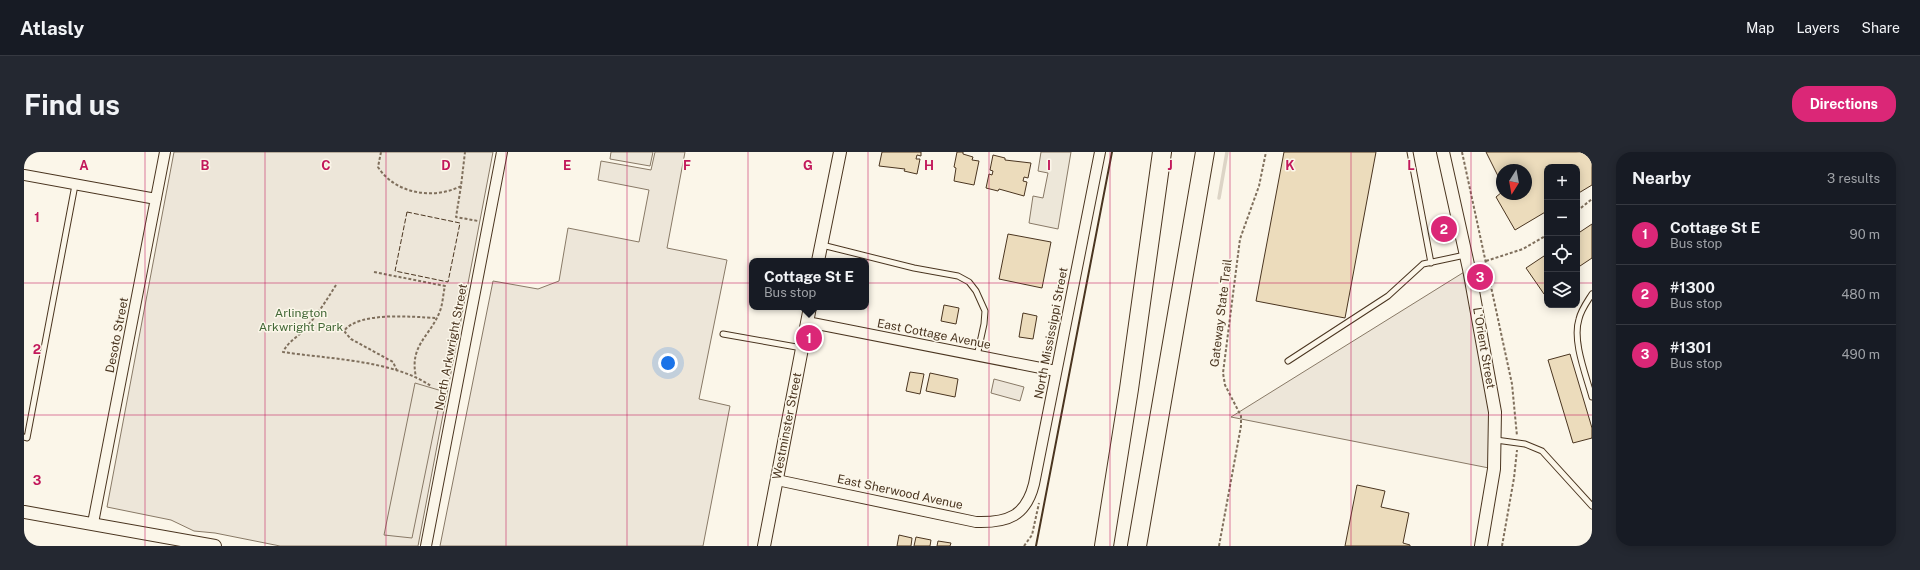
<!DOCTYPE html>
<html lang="en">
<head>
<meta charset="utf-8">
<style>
  body { margin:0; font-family:"Public Sans",sans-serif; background:#242831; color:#f1f3f6 }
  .controls { position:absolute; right:12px; top:12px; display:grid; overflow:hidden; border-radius:8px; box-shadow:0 2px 10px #0003 }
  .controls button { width:36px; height:36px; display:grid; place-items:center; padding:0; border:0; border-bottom:1px solid #363941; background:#171b24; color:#f1f3f6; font:20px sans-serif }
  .compass { position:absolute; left:1472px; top:12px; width:36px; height:36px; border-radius:50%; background:#171b24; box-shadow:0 2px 10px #0003; rotate:191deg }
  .you { position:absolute; left:644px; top:211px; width:14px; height:14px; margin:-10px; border:3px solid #fff; border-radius:50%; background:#1a73e8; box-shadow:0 0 0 6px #1a73e833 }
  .badge { display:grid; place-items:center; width:26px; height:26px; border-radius:50%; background:#db2777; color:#fff; font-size:13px; font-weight:700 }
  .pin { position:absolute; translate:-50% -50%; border:2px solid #fff; box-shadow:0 1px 4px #0006 }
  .popup { position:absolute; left:725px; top:106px; width:120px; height:52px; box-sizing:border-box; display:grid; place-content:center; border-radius:8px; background:#171b24; filter:drop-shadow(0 1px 3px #0005); font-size:13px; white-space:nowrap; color:#9ea1a6 }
  .popup b { font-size:15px; color:#f1f3f6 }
  .popup::after { content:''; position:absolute; left:50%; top:100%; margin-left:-8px; border:8px solid transparent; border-top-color:#171b24 }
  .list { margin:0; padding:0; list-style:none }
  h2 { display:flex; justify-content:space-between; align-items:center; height:52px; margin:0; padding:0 16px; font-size:17px }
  h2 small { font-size:13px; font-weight:400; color:#9ea1a6 }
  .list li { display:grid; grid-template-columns:26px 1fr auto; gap:12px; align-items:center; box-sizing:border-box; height:60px; padding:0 16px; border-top:1px solid #363941 }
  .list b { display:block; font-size:15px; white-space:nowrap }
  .list p { margin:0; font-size:13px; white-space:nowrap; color:#9ea1a6 }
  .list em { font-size:13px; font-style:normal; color:#9ea1a6 }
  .icon { flex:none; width:22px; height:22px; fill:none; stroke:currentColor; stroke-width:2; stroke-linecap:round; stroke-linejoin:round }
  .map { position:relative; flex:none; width:1568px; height:394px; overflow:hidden; border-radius:16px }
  header { display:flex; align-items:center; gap:24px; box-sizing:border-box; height:56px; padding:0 20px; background:#171b24; border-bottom:1px solid #363941 }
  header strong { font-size:19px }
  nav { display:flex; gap:22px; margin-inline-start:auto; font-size:14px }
  .intro { display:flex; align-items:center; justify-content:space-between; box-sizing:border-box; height:96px; padding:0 24px }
  h1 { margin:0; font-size:28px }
  .button { padding:10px 18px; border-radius:16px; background:#db2777; color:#fff; font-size:14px; font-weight:700 }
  main { display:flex; gap:24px; padding:0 24px }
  aside { flex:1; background:#171b24; border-radius:16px; box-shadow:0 2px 10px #0003 }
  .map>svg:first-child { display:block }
  .green { fill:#ede6d9; stroke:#887966 }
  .parking { fill:#ede7d9; stroke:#887966 }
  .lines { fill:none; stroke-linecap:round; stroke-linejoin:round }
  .stream { stroke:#dcd4c6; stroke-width:3.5 }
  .building { fill:#ecdcbc; stroke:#4a3520 }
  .service-casing { stroke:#4a3520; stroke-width:7 }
  .minor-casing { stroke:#4a3520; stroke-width:12 }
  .tertiary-casing { stroke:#4a3520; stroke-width:14 }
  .motorway-casing { stroke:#4a3520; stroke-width:20 }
  .path { stroke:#7f6f5c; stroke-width:2; stroke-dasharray:3 2; stroke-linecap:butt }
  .service { stroke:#fbf6e9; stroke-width:5 }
  .minor { stroke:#fbf6e9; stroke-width:10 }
  .tertiary { stroke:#fbf6e9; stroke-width:12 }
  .motorway { stroke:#fbf6e9; stroke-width:18 }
  .fence { stroke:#4a3520; stroke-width:1; stroke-dasharray:5 2; stroke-linecap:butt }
  .wall { stroke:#4a3520; stroke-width:2 }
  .grid { fill:none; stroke:#c2185b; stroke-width:1; stroke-opacity:0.55 }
  .labels { text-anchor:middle; stroke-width:3; stroke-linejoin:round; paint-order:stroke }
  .park-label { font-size:12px; fill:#436837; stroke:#fbf6e9 }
  .street-label { font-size:12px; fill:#4a3520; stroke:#fbf6e9 }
  .grid-label { font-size:13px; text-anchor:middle; font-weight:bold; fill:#c2185b; stroke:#fbf6e9; stroke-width:3; stroke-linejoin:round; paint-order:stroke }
</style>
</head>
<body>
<header>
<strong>Atlasly</strong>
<nav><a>Map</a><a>Layers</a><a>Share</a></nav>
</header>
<div class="intro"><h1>Find us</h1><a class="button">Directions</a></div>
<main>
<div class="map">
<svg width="1568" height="394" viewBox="0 0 1568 394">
  <rect width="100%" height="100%" fill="#fbf6e9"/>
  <path class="green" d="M150,0H469L394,394H256L191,381L170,379L147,368L83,355Z
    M631,0H661L643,96L703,108L675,247L706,254L679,394H416L469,129L514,137L535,129L544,76L615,90L625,38L574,28L577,9L627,18Z
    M1445,117L1465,223L1470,317L1207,265Z
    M970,227L1000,235L996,249L967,241Z"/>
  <path class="parking" d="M587,0H629L626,14L586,7Z
    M1017,0H1047L1034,77L1005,71L1009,44L1019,46L1024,21L1014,19Z
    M391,231L418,239L388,386L360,383Z"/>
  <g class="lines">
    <path class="stream" d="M1195,46L1203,0"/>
  </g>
  <path class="building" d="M858,0H897V4L893,3L892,7H896L893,22L880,19L881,17L855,14Z
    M933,0H939V2L949,5L948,8L955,9L950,33L930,29L932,16L930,15Z
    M1260,0H1352L1321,166L1232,149Z
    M1462,0H1568V33L1553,42V15H1523V59L1491,78L1472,45L1478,40V42H1502V18H1478V32Z
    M969,3L981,6V8L1007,11L1004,26L1000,25L999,29L1003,30L1000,44L975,37L974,39L962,36L965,22L968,23L969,19L966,18Z
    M1568,72V106L1553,116V82Z
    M984,82L1027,90L1018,136L975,127Z
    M1523,102V140L1520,142L1502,116Z
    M920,153L935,156L932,172L917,169Z
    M999,161L1013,164L1009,187L995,185Z
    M1546,202L1568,276V286L1549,291L1524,208Z
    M886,220L900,222L896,242L882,239Z
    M906,221L934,227L931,245L902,239Z
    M1333,333L1361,339L1357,355L1385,361L1379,391L1386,393V394H1321Z
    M875,383L888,386L887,394H873Z
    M892,385L907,388L906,394H890Z
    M914,389L927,391L926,394H913Z"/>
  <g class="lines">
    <g class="service-casing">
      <path id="service" d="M1386,0L1407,111
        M798,93L890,116L934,124L945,130L952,139L961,159L960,172L953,204
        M1568,142C1563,150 1557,158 1555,167C1548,189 1562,223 1568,245
        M699,182L778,196
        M1264,209L1364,144L1399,112L1441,103
        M0,285L3,286L51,33
        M1472,288L1501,292L1518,299L1568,354"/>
    </g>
    <g class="minor-casing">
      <path id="minor" d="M0,23L132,47
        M783,170L1032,219
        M753,328L952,370C984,371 1002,364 1010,332L1076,0
        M69,371L141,0
        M402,394L478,0"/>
    </g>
    <g class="tertiary-casing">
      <path id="tertiary" d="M1419,0L1445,117L1471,260L1470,317L1457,394
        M794,109L816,0
        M0,360L191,394
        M740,394L786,155"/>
    </g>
    <g class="motorway-casing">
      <path id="motorway" d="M1080,394L1105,237L1138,0
        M1113,394L1181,0"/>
    </g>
    <path class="path" d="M357,0L354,15C371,42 410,48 437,34L441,0
      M1438,0L1488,232L1493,284
      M437,34L432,65L454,69
      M1553,59L1568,47
      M1462,109L1499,97L1523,83
      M350,120L421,134C419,142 419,151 416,159C406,185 385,193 392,225
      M312,133C302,149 292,165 279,179C271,187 264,190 259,200C304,207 369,208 407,234
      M373,219L369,210L327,187L320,179C335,159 389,165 412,166
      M1000,394L1008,383L1015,351
      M1195,394L1217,274V264L1201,233L1199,221L1216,87L1235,34L1242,0
      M1478,394L1490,326L1493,298"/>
    <use href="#service" class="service"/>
    <use href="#minor" class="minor"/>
    <use href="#tertiary" class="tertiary"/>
    <use href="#motorway" class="motorway"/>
    <path class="fence" d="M383,60L436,71L424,130L371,119Z"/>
    <path class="wall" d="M1012,394L1088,0"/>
  </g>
  <path class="grid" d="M121,0V394M241,0V394M362,0V394M482,0V394M603,0V394M724,0V394M844,0V394M965,0V394M1086,0V394M1206,0V394M1327,0V394M1447,0V394M0,131H1523M1553,131H1568M0,263H1568"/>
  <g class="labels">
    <g class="park-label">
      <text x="277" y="165">Arlington<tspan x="277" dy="14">Arkwright Park</tspan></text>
    </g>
    <g class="street-label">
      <text transform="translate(1197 161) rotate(-83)" y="4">Gateway State Trail</text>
      <text transform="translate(1027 181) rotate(-79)" y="4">North Mississippi Street</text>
      <text transform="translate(910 182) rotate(11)" y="4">East Cottage Avenue</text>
      <text transform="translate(93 183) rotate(-79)" y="4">Desoto Street</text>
      <text transform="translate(427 195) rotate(-79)" y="4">North Arkwright Street</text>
      <text transform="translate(1460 196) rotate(80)" y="4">L'Orient Street</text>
      <text transform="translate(763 274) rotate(-79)" y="4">Westminster Street</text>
      <text transform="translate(876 340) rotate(12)" y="4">East Sherwood Avenue</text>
    </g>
  </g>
  <g class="grid-label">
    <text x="60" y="18">A</text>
    <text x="181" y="18">B</text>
    <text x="302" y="18">C</text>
    <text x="422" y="18">D</text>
    <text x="543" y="18">E</text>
    <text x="663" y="18">F</text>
    <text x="784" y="18">G</text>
    <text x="905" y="18">H</text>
    <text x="1025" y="18">I</text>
    <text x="1146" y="18">J</text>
    <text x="1266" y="18">K</text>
    <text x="1387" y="18">L</text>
    <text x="13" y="70">1</text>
    <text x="13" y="202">2</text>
    <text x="13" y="333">3</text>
  </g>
</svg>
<div class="controls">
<button>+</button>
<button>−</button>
<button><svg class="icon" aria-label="locate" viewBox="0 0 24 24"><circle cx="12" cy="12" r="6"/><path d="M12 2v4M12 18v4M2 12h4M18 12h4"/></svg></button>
<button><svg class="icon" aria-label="layers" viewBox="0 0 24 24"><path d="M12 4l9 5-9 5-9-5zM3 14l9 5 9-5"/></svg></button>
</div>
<svg class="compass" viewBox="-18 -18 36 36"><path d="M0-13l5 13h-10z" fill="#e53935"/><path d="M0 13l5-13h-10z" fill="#9ea1a6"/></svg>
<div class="you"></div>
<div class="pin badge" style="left:785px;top:186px">1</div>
<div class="popup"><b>Cottage St E</b>Bus stop</div>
<div class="pin badge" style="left:1420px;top:77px">2</div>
<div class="pin badge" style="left:1456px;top:125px">3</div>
</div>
<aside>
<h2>Nearby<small>3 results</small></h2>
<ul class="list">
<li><span class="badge">1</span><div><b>Cottage St E</b><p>Bus stop</p></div><em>90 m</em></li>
<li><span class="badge">2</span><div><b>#1300</b><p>Bus stop</p></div><em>480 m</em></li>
<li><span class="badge">3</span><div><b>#1301</b><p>Bus stop</p></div><em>490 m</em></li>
</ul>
</aside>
</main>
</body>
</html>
